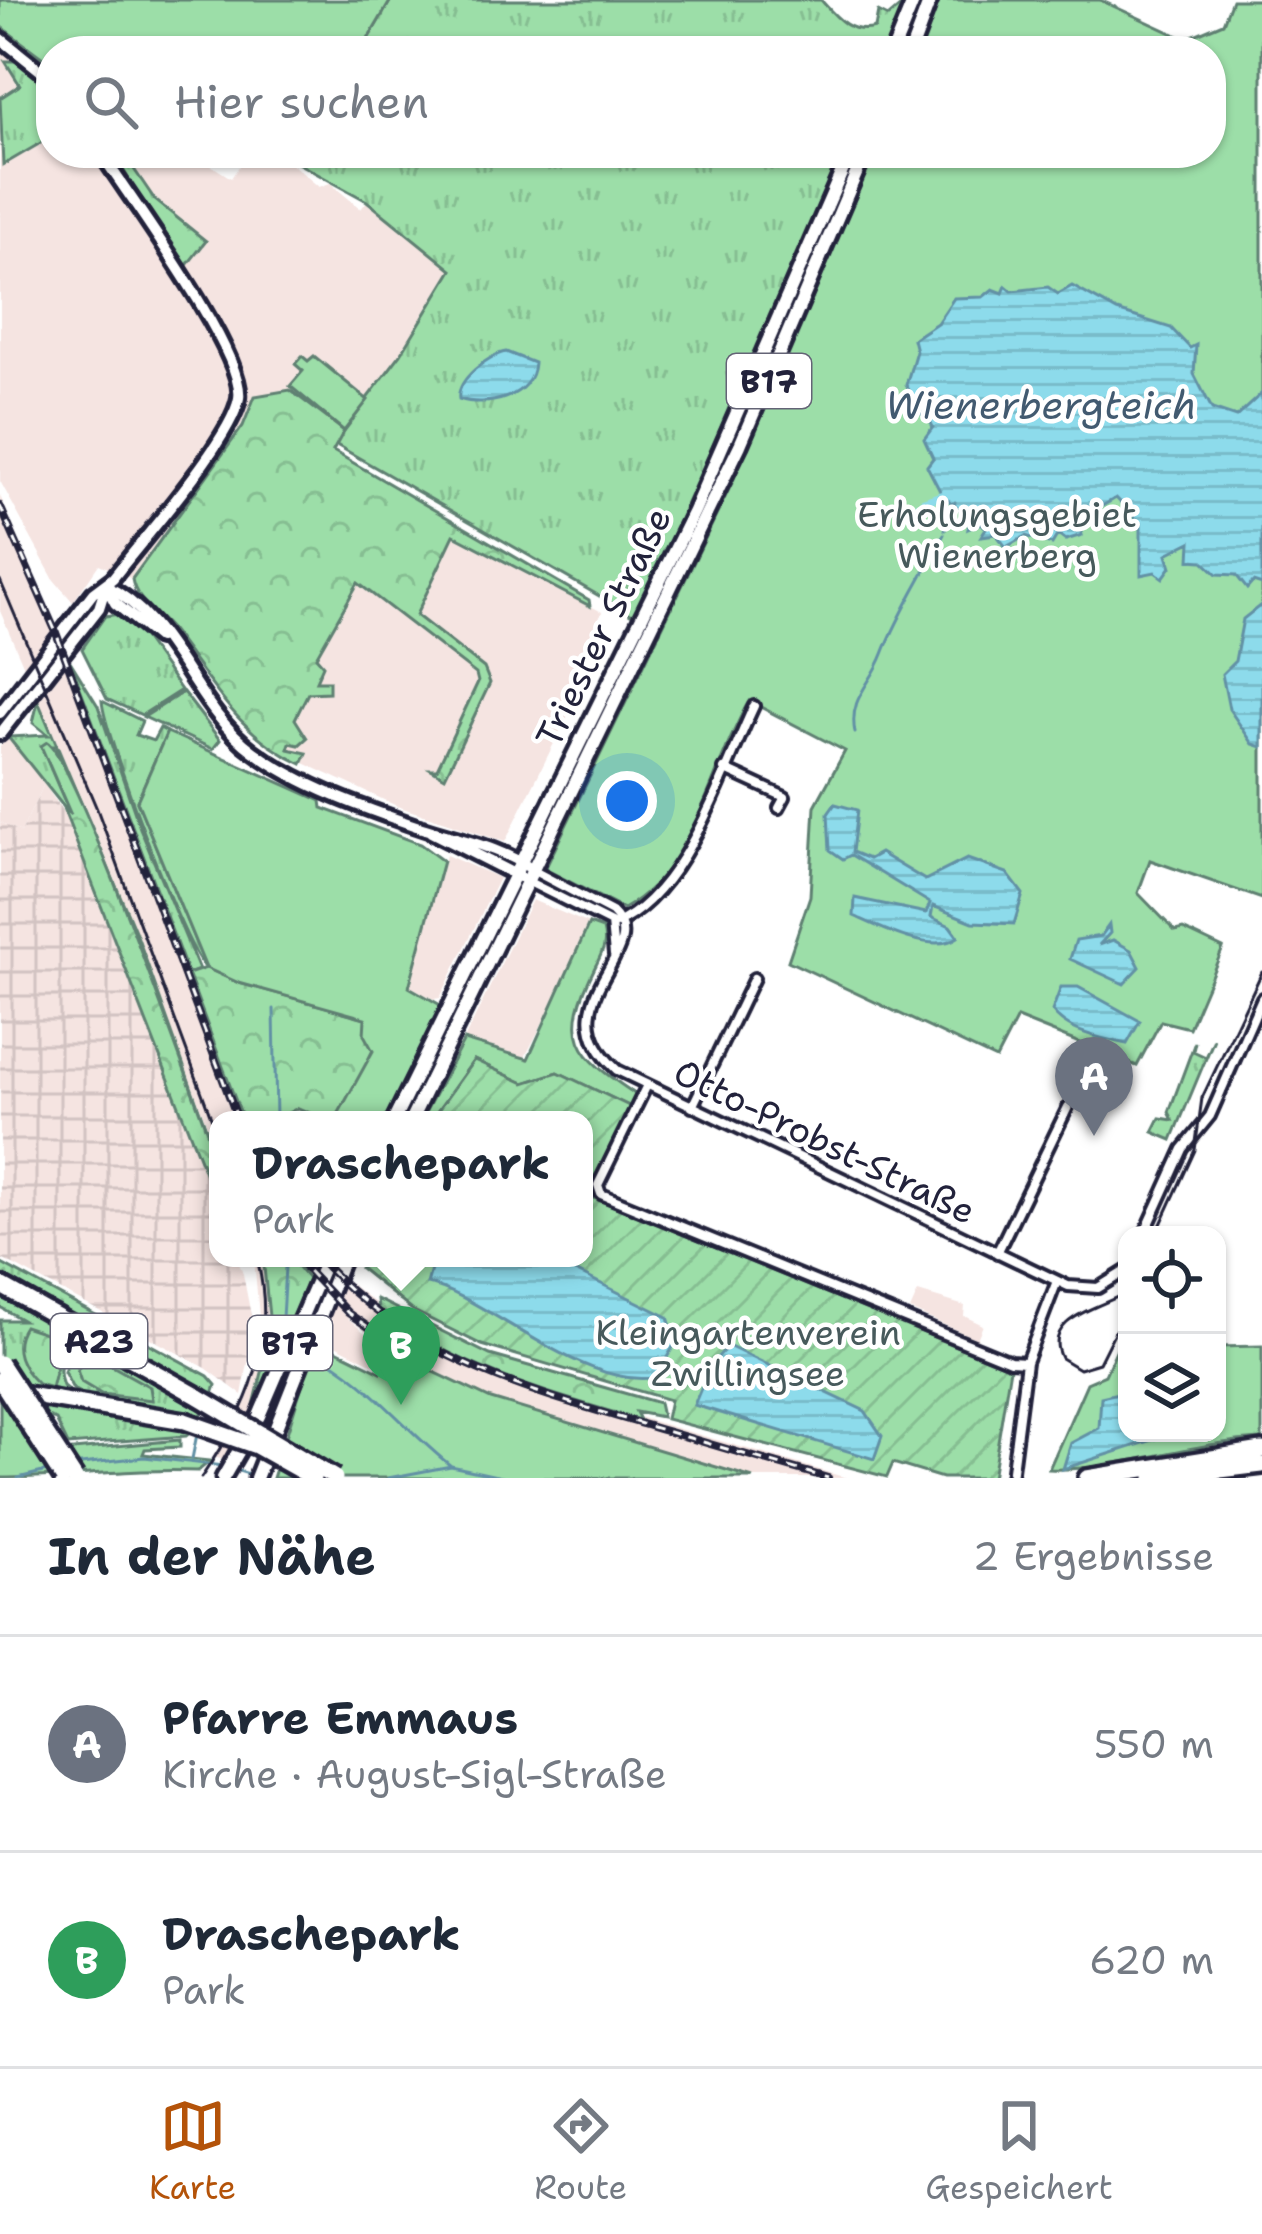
<!DOCTYPE html>
<html lang="de">
<head>
<meta charset="utf-8">
<style>
  body { margin:0; font-family:"Shantell Sans",sans-serif; background:#f2f2f3; color:#1f2937 }
  .controls { position:absolute; right:36px; bottom:36px; display:grid; overflow:hidden; border-radius:24px; box-shadow:0 3px 9px #0004 }
  .controls button { width:108px; height:108px; display:grid; place-items:center; padding:0; border:0; border-bottom:3px solid #e0e1e3; background:#fff; color:#1f2937; font:60px sans-serif }
  .you { position:absolute; left:627px; top:801px; width:42px; height:42px; margin:-30px; border:9px solid #fff; border-radius:50%; background:#1a73e8; box-shadow:0 0 0 18px #1a73e833 }
  .badge { display:grid; place-items:center; width:78px; height:78px; border-radius:50%; background:#b45309; color:#fff; font-size:39px; font-weight:700 }
  .pin { position:absolute; translate:-50% -99px; filter:drop-shadow(0 3px 6px #0008) }
  .pin::after { content:''; position:absolute; top:63px; width:42px; height:36px; background:inherit; clip-path:polygon(0 0,100% 0,50% 100%) }
  .popup { position:absolute; left:209px; top:1111px; width:384px; height:156px; box-sizing:border-box; display:grid; place-content:center; border-radius:24px; background:#fff; filter:drop-shadow(0 3px 9px #0005); font-size:39px; white-space:nowrap; color:#747a83 }
  .popup b { font-size:45px; color:#1f2937 }
  .popup::after { content:''; position:absolute; left:50%; top:100%; margin-left:-24px; border:24px solid transparent; border-top-color:#fff }
  .list { margin:0; padding:0; list-style:none }
  h2 { display:flex; justify-content:space-between; align-items:center; height:156px; margin:0; padding:0 48px; font-size:51px }
  h2 small { font-size:39px; font-weight:400; color:#747a83 }
  .list li { display:grid; grid-template-columns:78px 1fr auto; gap:36px; align-items:center; box-sizing:border-box; height:216px; padding:0 48px; border-top:3px solid #e0e1e3 }
  .list b { display:block; font-size:45px; white-space:nowrap }
  .list p { margin:0; font-size:39px; white-space:nowrap; color:#747a83 }
  .list em { font-size:39px; font-style:normal; color:#747a83 }
  .icon { flex:none; width:66px; height:66px; fill:none; stroke:currentColor; stroke-width:2; stroke-linecap:round; stroke-linejoin:round }
  .map { position:relative; flex:none; width:1262px; height:1478px; overflow:hidden }
  .search { position:absolute; background:#fff; box-shadow:0 3px 9px #0004; left:36px; right:36px; top:36px; height:132px; display:flex; align-items:center; gap:30px; box-sizing:border-box; padding:0 42px; border-radius:48px; color:#747a83; font-size:45px }
  .sheet { height:588px; background:#fff }
  nav { display:flex; justify-content:space-around; align-items:center; box-sizing:border-box; height:168px; border-top:3px solid #e0e1e3; background:#fff; font-size:33px; color:#747a83 }
  nav a { display:grid; justify-items:center; gap:6px }
  nav .on { color:#b45309 }
  .map>svg:first-child { display:block }
  .built { fill:#f5e4e1 }
  .industrial { fill:url(#industrial-grid) }
  .grass { fill:url(#grass-tufts); stroke:#5f8072; stroke-width:3 }
  .forest { fill:url(#forest-crowns); stroke:#5f8072; stroke-width:3 }
  .park { fill:#9cdea8; stroke:#5f8072; stroke-width:3 }
  .garden { fill:url(#garden-furrows); stroke:#5f8072; stroke-width:3 }
  .water { fill:url(#water-rules); stroke:#6291a5; stroke-width:3 }
  .lines { fill:none; stroke-linecap:round; stroke-linejoin:round }
  .stream { stroke:#6291a5; stroke-width:3 }
  .canal { stroke:#8ddbeb; stroke-width:8 }
  .minor-casing { stroke:#22223b; stroke-width:16 }
  .tertiary-casing { stroke:#22223b; stroke-width:20 }
  .primary-casing { stroke:#22223b; stroke-width:21 }
  .motorway-casing { stroke:#22223b; stroke-width:24 }
  .minor { stroke:#fff; stroke-width:8 }
  .tertiary { stroke:#fff; stroke-width:10 }
  .primary { stroke:#fff; stroke-width:12 }
  .motorway { stroke:#fff; stroke-width:15 }
  .tram { stroke:#22223b; stroke-width:3 }
  .rail-casing { stroke:#22223b; stroke-width:8 }
  .rail { stroke:#fff; stroke-width:3; stroke-dasharray:9; stroke-linecap:butt }
  .motorway-bridge-casing { stroke:#22223b; stroke-width:24; stroke-linecap:butt }
  .motorway-bridge { stroke:#fff; stroke-width:15 }
  .labels { text-anchor:middle; stroke-width:9; stroke-linejoin:round; paint-order:stroke }
  .shield { fill:#fff; stroke:#646476; stroke-width:3 }
  .shield-label { font-size:33px; font-weight:bold; fill:#22223b }
  .park-label { font-size:36px; fill:#475a5c; stroke:#fff }
  .street-label { font-size:36px; fill:#22223b; stroke:#fff }
  .water-label { font-size:39px; font-style:italic; fill:#425a70; stroke:#fff }
</style>
</head>
<body>
<div class="map">
<svg width="1262" height="1478" viewBox="0 0 1262 1478">
  <defs>
    <pattern id="industrial-grid" width="8" height="8" patternUnits="userSpaceOnUse" patternTransform="scale(3)"><rect width="8" height="8" fill="#f5e4e1"/><path d="M0 4h8M4 0v8" fill="none" stroke="#d2c3c2"/></pattern>
    <pattern id="grass-tufts" width="24" height="20" patternUnits="userSpaceOnUse" patternTransform="scale(3)"><rect width="24" height="20" fill="#9cdea8"/><path d="M3 7l-1-3M5 7V3M7 7l1-3M15 17l-1-3M17 17v-4M19 17l1-3" fill="none" stroke="#86be92"/></pattern>
    <pattern id="forest-crowns" width="20" height="18" patternUnits="userSpaceOnUse" patternTransform="scale(3)"><rect width="20" height="18" fill="#9cdea8"/><path d="M2 6a3 3 0 1 1 6 0M12 15a3 3 0 1 1 6 0" fill="none" stroke="#86be92"/></pattern>
    <pattern id="garden-furrows" width="10" height="10" patternUnits="userSpaceOnUse" patternTransform="scale(3)"><rect width="10" height="10" fill="#9cdea8"/><path d="M-1 1l2-2M0 10L10 0M9 11l2-2" fill="none" stroke="#86be92"/></pattern>
    <pattern id="water-rules" width="6" height="5" patternUnits="userSpaceOnUse" patternTransform="scale(3)"><rect width="6" height="5" fill="#8ddbeb"/><path d="M0 2.5h6" fill="none" stroke="#79bcca"/></pattern>
  </defs>
  <rect width="100%" height="100%" fill="#fff"/>
  <filter id="ink" filterUnits="userSpaceOnUse"><feTurbulence type="fractalNoise" baseFrequency=".00833" numOctaves="2"/><feDisplacementMap in="SourceGraphic" scale="24" xChannelSelector="R" yChannelSelector="G"/><feConvolveMatrix kernelMatrix="1 2 1 2 8 2 1 2 1" color-interpolation-filters="sRGB"/></filter>
  <g filter="url(#ink)">
    <path class="built" d="M0,37H19L51,64V153H192L231,178L248,153H279L319,187L330,183L361,209L367,201L452,270L401,354L344,431L318,409L248,416L132,579L99,564L73,602L54,580L0,481Z
      M0,496L57,627L25,669L0,611Z
      M454,534L602,612L590,636L577,697L505,842L397,806L267,746L351,563Z
      M70,661L243,1120H218V1155L123,902L38,702Z
      M8,737L44,784L21,832L0,822V747Z
      M446,855L499,878L440,998L434,999L408,988Z
      M532,900L589,924V933L523,1061L464,1040Z
      M254,1258H263L270,1290V1346L252,1413L225,1460L213,1457L250,1391L261,1340Z
      M343,1278L416,1335L499,1376L847,1478H753L524,1411L438,1378L392,1352L337,1309L391,1355L383,1369L317,1336Z
      M918,1292L965,1306L964,1316L983,1325L977,1339L910,1310Z"/>
    <path class="industrial" d="M44,784L74,828L218,1206V1258H237L243,1274L254,1331L242,1395L206,1368L0,1258V822L21,832Z"/>
    <path class="grass" d="M391,0H821C837,18 850,35 875,28L878,12L888,17L908,0L886,51H361Z
      M5,61H20L51,92V137L3,165L0,98L20,85Z
      M113,153H123L155,200L206,241L184,269Z
      M279,153H844L636,617L333,443L401,354L452,270L367,201Z
      M120,614L139,631L181,690L142,715L107,699L82,649L105,616Z
      M70,661L98,706L140,828L199,970L188,974Z
      M183,692L220,740L213,749L144,717Z
      M38,701L138,938L218,1162L130,925L55,746H41L71,816L8,737L48,735L33,723Z
      M102,701L142,721L136,735L153,741L160,728L167,732L137,801L206,968C187,955 104,734 102,701Z
      M1214,1039L1172,1140L1153,1132L1160,1118L1173,1120L1169,1112L1195,1042L1193,1051L1206,1057Z
      M0,1263L208,1376L216,1385L212,1397L0,1278Z
      M0,1291L87,1341C66,1348 54,1364 63,1386L77,1397L0,1385V1320H22L0,1307Z
      M88,1347L101,1348L205,1408L199,1419L87,1397L73,1389L64,1372L70,1356Z
      M0,1396L192,1431L186,1436L68,1445L56,1420L0,1401Z"/>
    <path class="forest" d="M290,390L344,431L333,451L589,600L590,606L454,535L416,615L484,668L490,683L445,777L431,769H437L478,682L476,674L358,583L316,657L323,665L316,681H329V692L308,693L295,719L307,738L299,745L290,743L288,749L307,753L302,764C238,735 212,683 171,630C157,613 135,600 132,579L243,426L255,396Z
      M47,742C77,761 196,1104 218,1162V1206L63,808L71,815L41,746Z
      M206,968L239,983L366,1018L373,1050L342,1116L326,1120L298,1108L274,1120H243L188,974Z
      M263,1258H290L308,1279L252,1413L271,1336Z
      M377,1299L490,1355L659,1403L662,1417L636,1412L640,1420C547,1393 456,1368 378,1309Z
      M24,1326L63,1339L51,1388L38,1384C21,1368 10,1347 24,1326Z
      M96,1357L150,1387L152,1400L101,1394L81,1382L77,1370L86,1359Z"/>
    <path class="park" d="M0,0H391L361,51H51V64L0,26Z
      M940,0H1100L1185,39L1223,23L1232,0H1262V899L1150,860L1138,893L1175,931L1183,929L1223,948L1189,1028L1161,1021L1137,1066L1017,1018L996,1059L788,961L810,896L815,806L845,751L749,701C710,768 697,867 623,909L545,869L733,481L872,153H1211V51H918Z
      M302,356L308,361L314,356L368,400L344,431L290,386L303,371L295,364Z
      M167,732L321,801L322,808L420,844L443,861L409,987L444,1007L388,1120H335L373,1051L364,1035L365,1018L239,983L206,968L137,801Z
      M589,924L603,929C607,944 603,951 596,965C560,1037 574,1054 638,1096L631,1107L558,1072L524,1083L474,1060L431,1120H421L464,1040L528,1059Z
      M1127,1326V1433H1217V1347L1262,1346V1439C1193,1442 1111,1472 1049,1469L1087,1383L1105,1375Z
      M316,1340L381,1372L392,1352L491,1399L753,1478H273Z
      M0,1401L10,1405L42,1453L180,1440V1447L145,1449L143,1454L210,1461L198,1471C131,1468 67,1478 0,1478Z"/>
    <path class="garden" d="M474,1060L524,1083L558,1072L631,1107L589,1196L1010,1368L992,1478H942L893,1463L887,1477L666,1419L670,1400L482,1345L412,1310L360,1268L365,1258H584V1120H431Z"/>
    <path class="water" d="M1006,286L1012,291L1048,287L1058,294L1072,286L1117,311L1171,328L1190,348L1196,345L1194,374L1212,409L1236,417L1262,393V585L1253,582L1247,589L1236,575L1217,574L1203,561L1190,560L1191,542L1167,554L1171,567L1163,578L1155,572L1141,575V524L1116,498L1097,509L1088,506L1077,518L1082,535L1066,540L1058,534L1052,544L1026,536L1006,547L996,534L981,536L986,528L981,523L968,529L971,515L962,518L963,512L942,495L927,466L933,458L924,439L933,427L928,417L912,410L920,409L906,385L916,351L913,339L937,323L954,298L983,297L993,289L1003,293Z
      M506,352L534,363C532,398 486,408 459,399C456,380 488,355 506,352Z
      M1262,604V747L1253,744L1229,709L1222,674L1235,661L1243,619Z
      M835,804L857,810L852,852L869,859L880,853L925,880L967,859L1007,873L1023,894L1014,924L973,922L933,906L931,917L950,926L958,937C933,955 881,928 854,916L855,898L926,913L930,903L851,855L843,859L830,850L828,814Z
      M1109,925L1110,933L1099,945L1113,940L1131,950L1140,967L1124,984L1070,959L1076,940L1101,936Z
      M1061,987H1078L1140,1021L1127,1044C1103,1039 1066,1032 1052,1011Z
      M434,1258H549L668,1317L676,1342L662,1366L669,1373C600,1405 481,1292 427,1284Z
      M728,1346L865,1411L882,1436L874,1459L694,1405L711,1364Z
      M1127,1391V1433H1206L1162,1437L1063,1469L1071,1443L1099,1428L1101,1397Z"/>
    <g class="lines">
      <path class="stream" d="M945,530L955,502
        M855,733C848,697 872,684 883,654C899,612 924,575 944,534
        M274,1009L276,1120
        M281,1335L285,1267
        M314,1352C366,1378 405,1430 451,1466
        M192,1459L197,1434
        M72,1465L144,1457L223,1466
        M232,1469L252,1475
        M18,1478L51,1470
        M388,1478L451,1466L506,1478"/>
      <path class="canal" d="M923,502L942,495
        M911,510L918,506"/>
      <g class="minor-casing">
        <path id="minor" d="M724,769L785,797L779,808
          M534,871L612,912C656,952 541,1001 617,1070L1068,1286L1098,1288L1127,1270
          M529,882L611,923L614,955
          M613,925C685,896 722,773 754,706
          M647,1085L598,1185L601,1194L1010,1361L1026,1362
          M692,1107L754,978
          M1144,1235L1183,1149L1210,1116L1262,998
          M997,1253L1068,1107
          M1011,1478L1026,1362L1057,1281"/>
      </g>
      <g class="tertiary-casing">
        <path id="tertiary" d="M0,38L51,79
          M106,586C173,618 193,707 253,751C300,786 366,809 422,828C459,840 501,847 534,871
          M106,586L115,603L158,638
          M0,713L93,593L113,578C142,540 232,439 239,398C246,354 129,197 101,153
          M0,734L99,608L106,586
          M431,832L520,877"/>
      </g>
      <g class="primary-casing">
        <path id="primary" d="M893,51L914,0
          M911,51L930,0
          M394,1120L694,511L850,153
          M411,1120L740,445L865,153
          M223,1478L259,1416L327,1258
          M256,1478L343,1258"/>
      </g>
      <g class="motorway-casing">
        <path id="motorway" d="M0,1285L199,1397
          M15,1393L185,1421
          M1087,1478L1262,1450
          M1153,1478L1262,1465"/>
      </g>
      <use href="#minor" class="minor"/>
      <use href="#tertiary" class="tertiary"/>
      <use href="#primary" class="primary"/>
      <use href="#motorway" class="motorway"/>
      <path class="tram" d="M0,580L97,809L218,1136
        M1156,1235L1195,1150L1202,1098L1262,972
        M1127,1292C1101,1308 1041,1318 1061,1358L1079,1369L1099,1363L1127,1307
        M201,1478C248,1409 278,1343 257,1258"/>
      <g class="rail-casing">
        <path id="rail" d="M0,506L55,630L238,1120
          M296,1258L348,1313L429,1369
          M319,1258C405,1356 521,1389 642,1424C704,1442 766,1461 828,1478"/>
      </g>
      <use href="#rail" class="rail"/>
      <g class="motorway-bridge-casing">
        <path id="motorway-bridge" d="M0,1363L75,1478
          M0,1380L63,1478
          M199,1397L335,1478
          M185,1421L256,1446L313,1478"/>
      </g>
      <use href="#motorway-bridge" class="motorway-bridge"/>
    </g>
  </g>
  <g class="labels">
    <g class="shield">
      <rect x="727" y="354" width="84" height="54" rx="9"/>
      <rect x="51" y="1314" width="96" height="54" rx="9"/>
      <rect x="248" y="1316" width="84" height="54" rx="9"/>
    </g>
    <g class="shield-label">
      <text x="769" y="393">B17</text>
      <text x="99" y="1353">A23</text>
      <text x="290" y="1355">B17</text>
    </g>
    <g class="park-label">
      <text x="997" y="527">Erholungsgebiet<tspan x="997" dy="41">Wienerberg</tspan></text>
      <text x="748" y="1345">Kleingartenverein<tspan x="748" dy="41">Zwillingsee</tspan></text>
    </g>
    <g class="street-label">
      <text transform="translate(603 627) rotate(-64)" y="13">Triester Straße</text>
      <text transform="translate(825 1141) rotate(26)" y="13">Otto-Probst-Straße</text>
    </g>
    <g class="water-label">
      <text x="1041" y="419">Wienerbergteich</text>
    </g>
  </g>
</svg>
<div class="controls">
<button><svg class="icon" aria-label="locate" viewBox="0 0 24 24"><circle cx="12" cy="12" r="6"/><path d="M12 2v4M12 18v4M2 12h4M18 12h4"/></svg></button>
<button><svg class="icon" aria-label="layers" viewBox="0 0 24 24"><path d="M12 4l9 5-9 5-9-5zM3 14l9 5 9-5"/></svg></button>
</div>
<div class="you"></div>
<div class="pin badge" style="left:1094px;top:1136px;background:#6b7280">A</div>
<div class="pin badge" style="left:401px;top:1405px;background:#2e9e5b">B</div>
<div class="popup"><b>Draschepark</b>Park</div>
<div class="search"><svg class="icon" aria-label="search" viewBox="0 0 24 24"><circle cx="10" cy="10" r="6"/><path d="M15 15l6 6"/></svg>Hier suchen</div>
</div>
<section class="sheet">
<h2>In der Nähe<small>2 Ergebnisse</small></h2>
<ul class="list">
<li><span class="badge" style="background:#6b7280">A</span><div><b>Pfarre Emmaus</b><p>Kirche · August-Sigl-Straße</p></div><em>550 m</em></li>
<li><span class="badge" style="background:#2e9e5b">B</span><div><b>Draschepark</b><p>Park</p></div><em>620 m</em></li>
</ul>
</section>
<nav>
<a class="on"><svg class="icon" aria-label="map" viewBox="0 0 24 24"><path d="M3 6l6-2 6 2 6-2v14l-6 2-6-2-6 2zM9 4v14M15 6v14"/></svg>Karte</a>
<a><svg class="icon" aria-label="directions" viewBox="0 0 24 24"><path d="M12 3l9 9-9 9-9-9zM9 14v-3h6M13 9l2 2-2 2"/></svg>Route</a>
<a><svg class="icon" aria-label="saved" viewBox="0 0 24 24"><path d="M7 4h10v16l-5-4-5 4z"/></svg>Gespeichert</a>
</nav>
</body>
</html>
